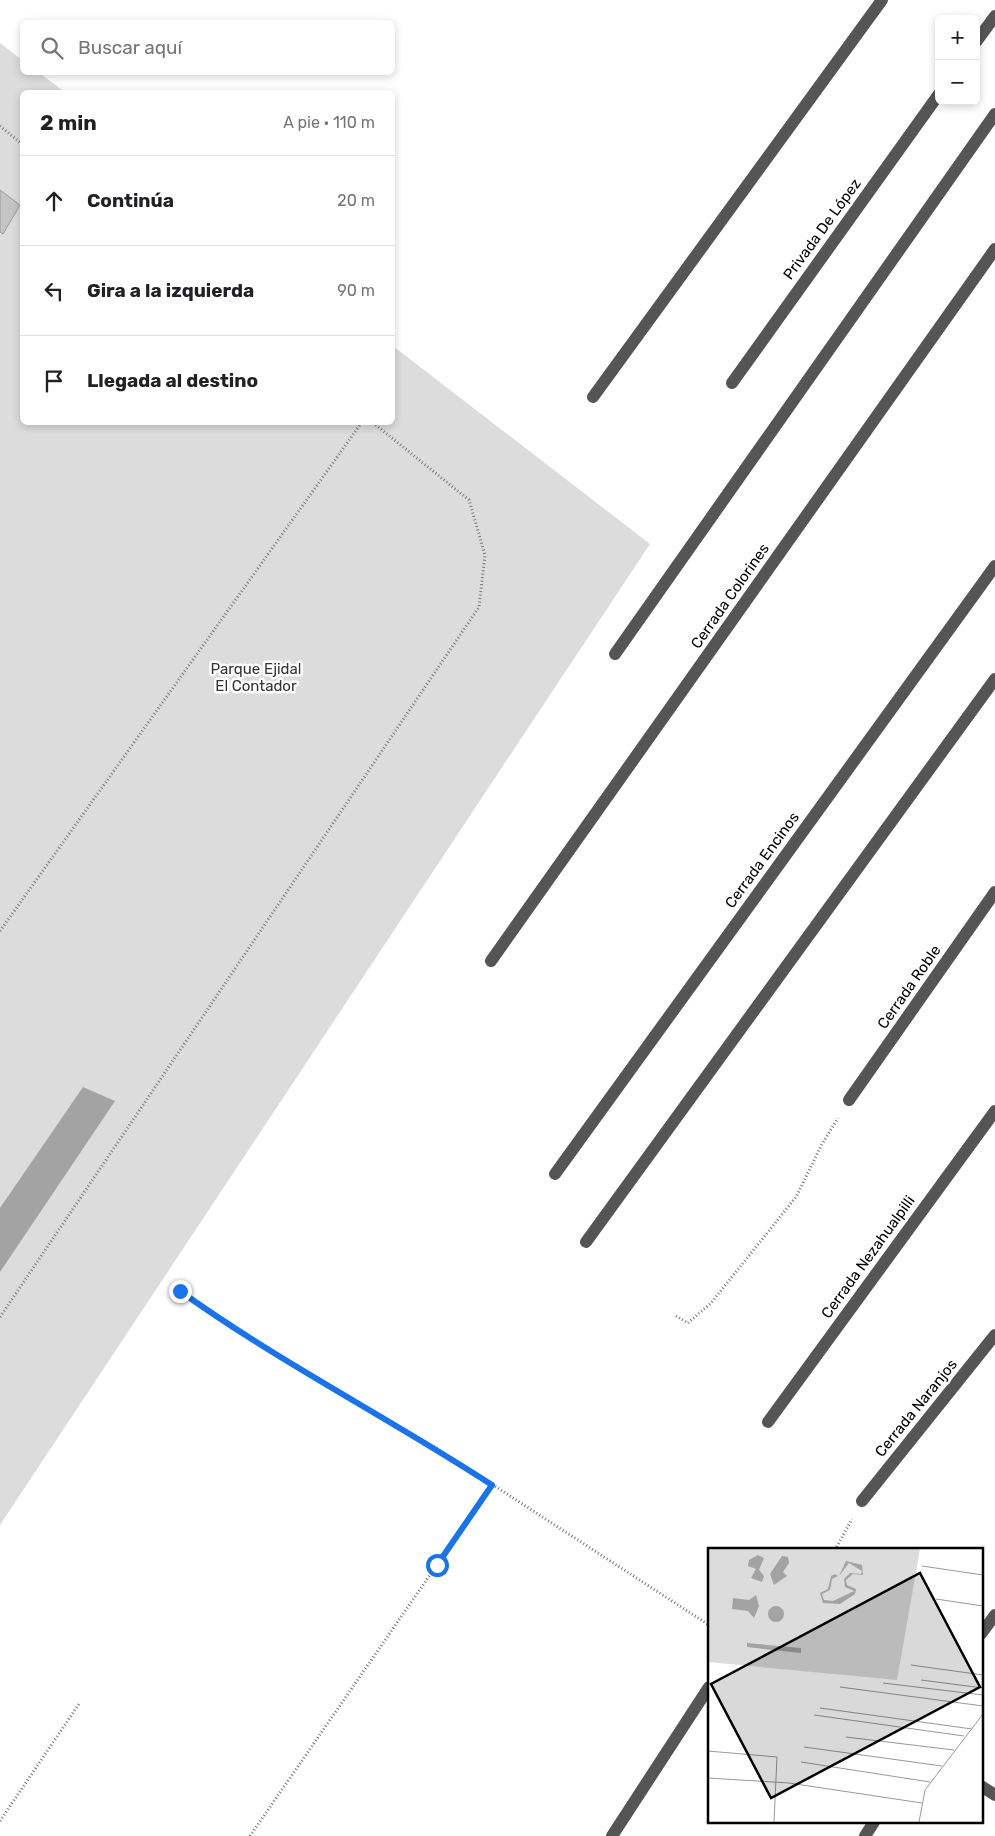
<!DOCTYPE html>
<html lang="es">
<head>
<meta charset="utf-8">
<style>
  body { margin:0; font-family:Rubik,sans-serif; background:#f6f6f6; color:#202124 }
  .controls { position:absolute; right:15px; top:15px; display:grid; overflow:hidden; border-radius:8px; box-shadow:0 2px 8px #0003 }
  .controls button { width:45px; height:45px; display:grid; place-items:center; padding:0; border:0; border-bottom:1px solid #e0e0e0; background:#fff; color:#202124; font:25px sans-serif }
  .stop { position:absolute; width:15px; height:15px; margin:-11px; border:4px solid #1a73e8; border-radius:50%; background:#fff }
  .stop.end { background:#1a73e8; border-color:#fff; box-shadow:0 1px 5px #0008 }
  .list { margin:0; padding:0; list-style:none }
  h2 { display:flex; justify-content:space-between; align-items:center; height:65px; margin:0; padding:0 20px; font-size:21px }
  h2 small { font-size:16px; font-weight:400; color:#757577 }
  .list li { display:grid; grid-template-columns:32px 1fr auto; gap:15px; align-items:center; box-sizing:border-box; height:90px; padding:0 20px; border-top:1px solid #e0e0e0 }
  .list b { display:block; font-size:19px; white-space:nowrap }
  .list em { font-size:16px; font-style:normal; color:#757577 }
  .icon { flex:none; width:28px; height:28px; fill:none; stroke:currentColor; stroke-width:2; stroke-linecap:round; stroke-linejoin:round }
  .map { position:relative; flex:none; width:995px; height:1836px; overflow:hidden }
  .search { position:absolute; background:#fff; box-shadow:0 2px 8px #0003; left:20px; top:20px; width:375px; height:55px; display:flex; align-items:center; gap:12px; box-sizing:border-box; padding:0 18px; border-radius:8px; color:#757577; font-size:19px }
  .panel { position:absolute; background:#fff; box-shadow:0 2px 8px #0003; left:20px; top:90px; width:375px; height:335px; border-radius:8px }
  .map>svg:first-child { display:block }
  .green { fill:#dcdcdc }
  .water { fill:#a3a3a3 }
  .building { fill:#c4c4c4; stroke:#999 }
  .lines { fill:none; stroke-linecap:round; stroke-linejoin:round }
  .path { stroke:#777; stroke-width:3; stroke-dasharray:1 2.5; stroke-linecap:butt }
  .minor { stroke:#555; stroke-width:12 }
  .route { stroke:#1a73e8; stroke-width:6 }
  .labels { text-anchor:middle; stroke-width:5; stroke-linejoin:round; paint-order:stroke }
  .street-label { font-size:15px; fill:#000; stroke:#fff }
  .park-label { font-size:15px; fill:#333; stroke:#fff }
  .inset-road { fill:none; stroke:#999; stroke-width:1 }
  .view { fill:#000; fill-opacity:0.15; stroke:#000; stroke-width:2.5 }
  .inset-edge { fill:none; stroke:#000; stroke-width:2.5 }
</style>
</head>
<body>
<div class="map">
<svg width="995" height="1836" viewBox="0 0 995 1836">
  <rect width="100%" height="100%" fill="#fff"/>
  <path class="green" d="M0,43L22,60V72L39,73L65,92H22V422H392L393,346L650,544L0,1525Z"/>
  <path class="water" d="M83,1087L115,1101L0,1272V1208Z"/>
  <path class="building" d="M0,190L20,205L3,234L0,232Z"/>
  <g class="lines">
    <path class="path" d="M0,126L22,144
      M0,931L362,422
      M180,1291L232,1328L436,1448L709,1625
      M676,1316L688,1323L711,1303L796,1197L822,1144L838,1118
      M0,1317L479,607L485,555L469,500L372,422
      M835,1550L852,1519
      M0,1821L79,1704
      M250,1836L492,1485"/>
    <path class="minor" d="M976,42L995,16
      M732,383L939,94
      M593,397L882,0
      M615,654L995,114
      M491,961L995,249
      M849,1100L995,892
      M555,1174L995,566
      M586,1242L995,679
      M768,1422L995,1111
      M862,1501L995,1335
      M981,1634L995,1615
      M981,1786L995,1795
      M612,1836L709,1687
      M865,1836L874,1822"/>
  </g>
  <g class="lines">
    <path class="route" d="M180,1291C279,1362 389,1418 492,1485L437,1565"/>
  </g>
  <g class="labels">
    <g class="street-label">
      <text transform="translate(822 229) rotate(-54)" y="5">Privada De López</text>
      <text transform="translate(730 596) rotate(-55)" y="5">Cerrada Colorines</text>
      <text transform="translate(762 860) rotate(-54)" y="5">Cerrada Encinos</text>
      <text transform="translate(909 987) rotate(-55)" y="5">Cerrada Roble</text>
      <text transform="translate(868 1257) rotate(-54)" y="5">Cerrada Nezahualpilli</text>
      <text transform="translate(916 1408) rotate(-51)" y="5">Cerrada Naranjos</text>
    </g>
    <g class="park-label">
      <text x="256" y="674">Parque Ejidal<tspan x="256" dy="17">El Contador</tspan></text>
    </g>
  </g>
  <g transform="translate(708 1548)">
    <rect width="275" height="275" fill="#fff"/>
    <path d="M0,1H212L189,132L0,114Z" fill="#dcdcdc"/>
    <path d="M50,7L56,10L51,22L56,28L54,34L43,30L48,21L40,18L41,12ZM74,8L80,9L81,15L75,24L79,28L66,37L62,26ZM138,13L154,17L155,27L145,26L138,32L139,37L148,41L147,46L132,56L115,55L112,45L120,41L123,28L127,26L130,28L124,31L122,42L114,46L116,52L125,53L146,43L137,39L136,31L142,25L153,26L154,23L141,15L131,28ZM48,47L51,58L46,70L40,63L24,61L25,50L41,52ZM60 66a8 8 0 1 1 16 0a8 8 0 1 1-16 0ZM39,95L93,100V105L39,99Z" fill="#a3a3a3"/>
    <path class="inset-road" d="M214,18L275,27M228,51L275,58M203,117L275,127M213,132L275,140M175,135L275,147M132,139L275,158M112,160L264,181M106,167L256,188M138,189L246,202M96,199L234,218M0,203L69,209L66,274M93,214L222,234M0,230L81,235L214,255M211,274L217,242L275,166"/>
    <path class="view" d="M212,25L272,139L63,250L3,136Z"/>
    <rect width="275" height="275" class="inset-edge"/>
  </g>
</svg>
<div class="controls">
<button>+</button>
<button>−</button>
</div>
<div class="stop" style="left:437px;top:1565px"></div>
<div class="stop end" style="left:180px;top:1291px"></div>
<div class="search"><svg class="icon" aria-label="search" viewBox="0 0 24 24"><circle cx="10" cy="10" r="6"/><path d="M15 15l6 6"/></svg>Buscar aquí</div>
<section class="panel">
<h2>2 min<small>A pie · 110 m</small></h2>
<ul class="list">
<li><svg class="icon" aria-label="ahead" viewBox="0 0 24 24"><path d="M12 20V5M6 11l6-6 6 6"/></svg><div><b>Continúa</b></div><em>20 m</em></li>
<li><svg class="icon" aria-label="left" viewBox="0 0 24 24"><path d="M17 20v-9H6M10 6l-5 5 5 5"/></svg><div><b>Gira a la izquierda</b></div><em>90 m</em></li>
<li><svg class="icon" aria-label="arrive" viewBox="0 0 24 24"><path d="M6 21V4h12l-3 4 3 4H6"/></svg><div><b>Llegada al destino</b></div></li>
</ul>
</section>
</div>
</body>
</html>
